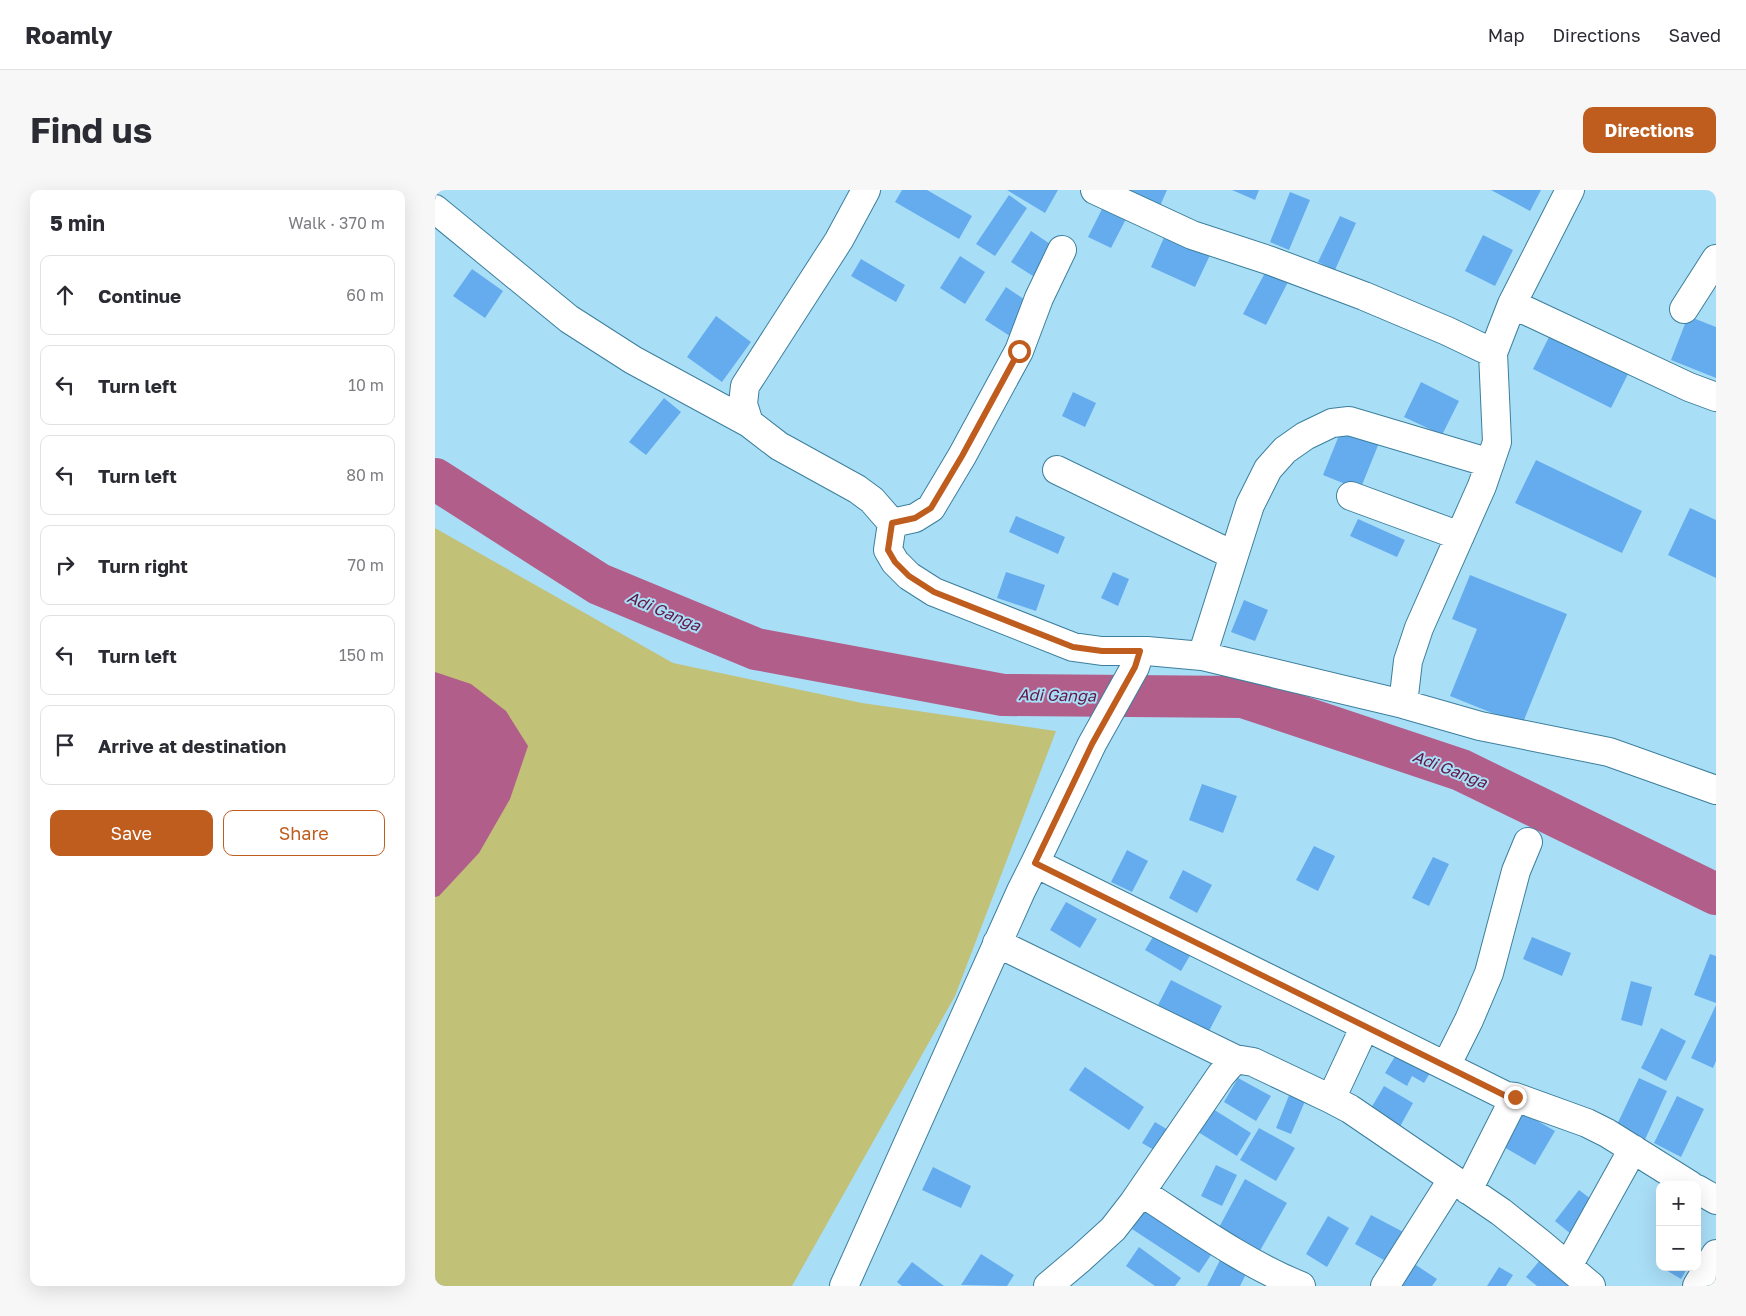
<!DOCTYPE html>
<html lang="en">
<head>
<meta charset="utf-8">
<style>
  body { margin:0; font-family:"Golos Text",sans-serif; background:#f7f7f7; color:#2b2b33 }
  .controls { position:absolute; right:15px; bottom:15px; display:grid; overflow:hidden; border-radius:10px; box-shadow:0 5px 20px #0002 }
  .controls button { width:45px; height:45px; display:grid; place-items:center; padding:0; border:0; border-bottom:1px solid #e1e1e2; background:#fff; color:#2b2b33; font:25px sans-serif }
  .stop { position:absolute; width:15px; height:15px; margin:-11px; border:4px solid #bf5d1f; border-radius:50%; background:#fff }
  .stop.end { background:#bf5d1f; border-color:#fff; box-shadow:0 1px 5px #0008 }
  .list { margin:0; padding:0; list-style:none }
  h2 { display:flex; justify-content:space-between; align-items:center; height:65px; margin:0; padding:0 20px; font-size:21px }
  h2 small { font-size:16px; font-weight:400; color:#7c7c81 }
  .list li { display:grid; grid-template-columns:32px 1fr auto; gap:15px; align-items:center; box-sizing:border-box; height:80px; margin:0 10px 10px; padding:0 10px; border:1px solid #e1e1e2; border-radius:10px }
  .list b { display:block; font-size:19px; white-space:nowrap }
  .list em { font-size:16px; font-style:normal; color:#7c7c81 }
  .actions { display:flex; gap:10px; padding:15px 20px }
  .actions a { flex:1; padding:11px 0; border:1px solid #bf5d1f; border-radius:10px; text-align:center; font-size:18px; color:#bf5d1f }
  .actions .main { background:#bf5d1f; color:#fff }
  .icon { flex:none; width:28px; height:28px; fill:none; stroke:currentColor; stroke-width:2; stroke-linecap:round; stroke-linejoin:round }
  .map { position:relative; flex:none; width:1281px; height:1096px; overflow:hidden; border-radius:10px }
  header { display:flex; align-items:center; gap:30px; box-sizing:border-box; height:70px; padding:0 25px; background:#fff; border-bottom:1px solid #e1e1e2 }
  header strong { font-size:24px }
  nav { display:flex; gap:28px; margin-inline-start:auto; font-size:18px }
  .intro { display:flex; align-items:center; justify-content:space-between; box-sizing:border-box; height:120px; padding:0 30px }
  h1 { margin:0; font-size:35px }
  .button { padding:12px 22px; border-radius:10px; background:#bf5d1f; color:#fff; font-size:18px; font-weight:700 }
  main { display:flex; gap:30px; padding:0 30px }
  aside { flex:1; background:#fff; border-radius:10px; box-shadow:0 5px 20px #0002 }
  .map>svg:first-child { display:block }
  .green { fill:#c1c178 }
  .water { fill:#b25e8a }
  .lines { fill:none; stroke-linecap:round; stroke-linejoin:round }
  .river { stroke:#b25e8a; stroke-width:42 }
  .building { fill:#65acef }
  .minor-casing { stroke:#3c7f9c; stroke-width:30 }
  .minor { stroke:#fff; stroke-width:28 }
  .route { stroke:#bf5d1f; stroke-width:6 }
  .labels { text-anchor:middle; stroke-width:4; stroke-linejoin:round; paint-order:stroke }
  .water-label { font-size:16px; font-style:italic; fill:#641644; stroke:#a9def7 }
</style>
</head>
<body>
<header>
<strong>Roamly</strong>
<nav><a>Map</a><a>Directions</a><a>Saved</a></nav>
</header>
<div class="intro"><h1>Find us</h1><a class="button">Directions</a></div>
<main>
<aside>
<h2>5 min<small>Walk · 370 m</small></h2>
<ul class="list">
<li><svg class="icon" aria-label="ahead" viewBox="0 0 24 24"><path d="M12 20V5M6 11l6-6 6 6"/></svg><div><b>Continue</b></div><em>60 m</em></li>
<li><svg class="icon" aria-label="left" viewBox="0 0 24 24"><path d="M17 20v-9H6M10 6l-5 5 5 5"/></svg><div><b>Turn left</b></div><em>10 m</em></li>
<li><svg class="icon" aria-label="left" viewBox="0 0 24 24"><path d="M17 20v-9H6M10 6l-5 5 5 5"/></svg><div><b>Turn left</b></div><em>80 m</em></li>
<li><svg class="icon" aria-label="right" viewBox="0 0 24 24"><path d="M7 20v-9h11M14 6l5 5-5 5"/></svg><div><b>Turn right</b></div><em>70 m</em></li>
<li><svg class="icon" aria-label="left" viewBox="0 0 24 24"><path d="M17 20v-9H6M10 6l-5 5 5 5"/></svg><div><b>Turn left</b></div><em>150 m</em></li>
<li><svg class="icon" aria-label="arrive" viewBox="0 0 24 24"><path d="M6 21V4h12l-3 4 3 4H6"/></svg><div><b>Arrive at destination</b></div></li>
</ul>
<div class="actions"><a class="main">Save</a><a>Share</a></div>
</aside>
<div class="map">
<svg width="1281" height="1096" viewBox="0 0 1281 1096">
  <rect width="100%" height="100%" fill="#a9def7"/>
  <path class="green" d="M0,338L238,473L427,513L621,541L520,806L357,1096H0Z"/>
  <path class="water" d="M0,482L36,494L71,521L93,556L75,609L44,663L4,706L0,707Z"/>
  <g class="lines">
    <path class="river" d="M0,289L164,394L321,459L568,505L808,507L1026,580L1281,704"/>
  </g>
  <path class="building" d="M467,0H492L537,26L524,49L460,12Z
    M572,0H623L610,23Z
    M690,0H732L725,16Z
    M797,0H824L820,10Z
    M1056,0H1106L1095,21Z
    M855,2L875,10L854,60L835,52Z
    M574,5L592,18L560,66L541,54Z
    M669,15L692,27L676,58L653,47Z
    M905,26L921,33L900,80L883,72Z
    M596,41L618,56L598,86L576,72Z
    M731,43L776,63L760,97L716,77Z
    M1048,45L1078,60L1060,96L1030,81Z
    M525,66L550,82L530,114L505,98Z
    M426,69L470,95L461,112L416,86Z
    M37,79L68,101L50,128L18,106Z
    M832,79L854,90L831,135L808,124Z
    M571,97L599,116L578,148L550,130Z
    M281,126L316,152L287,192L252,167Z
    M1253,126L1281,137V188L1236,170Z
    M1116,143L1194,182L1176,218L1098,179Z
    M986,192L1024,211L1007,245L969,227Z
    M638,202L661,213L650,237L627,226Z
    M229,208L246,222L211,265L194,252Z
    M907,238L944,253L925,300L888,285Z
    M1101,270L1207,321L1187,363L1080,313Z
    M1255,318L1281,330V388L1233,365Z
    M581,326L630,347L623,364L574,342Z
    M923,329L970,350L962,367L915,346Z
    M571,382L610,395L601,421L562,408Z
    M678,382L694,389L683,416L666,408Z
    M1035,385L1132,424L1087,535L1015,506L1042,439L1017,429Z
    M809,410L833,420L820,451L796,442Z
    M767,594L802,606L788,643L754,630Z
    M879,656L900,666L883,701L861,690Z
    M692,660L713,671L697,702L676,692Z
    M998,667L1014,674L994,716L977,708Z
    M748,680L777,695L762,723L734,708Z
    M631,712L662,729L645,758L615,740Z
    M724,737L760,757L746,781L710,760Z
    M1097,747L1136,763L1127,786L1088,769Z
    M1275,764L1281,766V813L1259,805Z
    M736,790L787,816L774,841L723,815Z
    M1196,791L1217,797L1207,836L1186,830Z
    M1281,815V871L1278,878L1256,868Z
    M1226,838L1251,851L1231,891L1206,878Z
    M965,858L998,878L989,893L977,886L972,896L950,883Z
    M650,877L709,917L694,940L634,900Z
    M803,888L836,906L821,931L789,912Z
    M1204,888L1232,901L1208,954L1179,941Z
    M949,896L978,913L962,942L932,925Z
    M855,903L871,909L856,944L841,938Z
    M1242,906L1269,919L1246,967L1219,953Z
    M778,919L816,943L802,966L763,942Z
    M1087,922L1120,941L1100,975L1067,956Z
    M720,932L738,943L726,964L707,953Z
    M824,938L860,958L841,991L805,970Z
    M781,975L802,985L787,1016L766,1006Z
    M498,977L536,996L526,1018L487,1000Z
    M810,989L852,1013L822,1066L781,1043Z
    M1144,1000L1160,1012L1136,1044L1120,1031Z
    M711,1018L778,1062L764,1083L697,1039Z
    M936,1025L974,1045L958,1075L920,1054Z
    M893,1026L914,1038L892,1077L871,1064Z
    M704,1057L746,1088L740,1096H720L691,1076Z
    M546,1064L579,1085L572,1096L526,1095Z
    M788,1064L814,1078L805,1096H772Z
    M972,1069L1002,1089L997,1096H953Z
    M1106,1069L1138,1096H1102L1091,1087Z
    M477,1072L509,1096H467L462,1092Z
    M1064,1077L1078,1085L1071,1096H1052Z
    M1226,1077H1253L1246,1089Z"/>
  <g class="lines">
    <g class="minor-casing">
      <path id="minor" d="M431,0L404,50L310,196L308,214L314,233L344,256L422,299L437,310L457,333L453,360L460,372L474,386L499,402L638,457L667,461H712L767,466L968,514L1045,536L1174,562L1281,600
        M660,0L757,45L836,71L929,106L1012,141L1058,163
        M0,19L134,129L198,170L314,233
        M1077,114L1254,197L1281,207
        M1249,119L1281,69
        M622,280L798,365
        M916,306L1025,346
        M457,333L480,328L496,318L527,266L584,161L604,108L627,60
        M767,466L815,315L833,279L850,260L870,246L897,233L914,231L1055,273
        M968,514L973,471L984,438L1047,296L1062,252L1058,163L1077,114L1135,0
        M600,673L657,554L700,477L705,461
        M562,753L800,869
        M1011,876L1034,830L1054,783L1081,681L1093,652
        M1262,999L1281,1010
        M1033,1000L1080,907
        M706,1002C757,1035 809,1073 866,1096
        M1133,1076L1198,959
        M409,1096L586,701L600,673L930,836
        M613,1096L645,1069L678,1039L699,1012L786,885L800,869L818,872L896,909
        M950,1096L1017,990
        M1156,1096L1105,1053L1066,1022L915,919L896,909L930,836L1071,906L1080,907L1152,933L1172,943L1255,995
        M1262,1096L1281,1064"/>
    </g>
    <use href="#minor" class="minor"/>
  </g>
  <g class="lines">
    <path class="route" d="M584,161L527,266L496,318L480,328L457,333L453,360L460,372L474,386L499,402L638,457L667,461H705L700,477L657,554L600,673L1071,906L1080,907"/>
  </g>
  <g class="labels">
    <g class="water-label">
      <text transform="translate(229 421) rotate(23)" y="6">Adi Ganga</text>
      <text transform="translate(622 505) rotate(1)" y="6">Adi Ganga</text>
      <text transform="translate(1015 579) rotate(21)" y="6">Adi Ganga</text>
    </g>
  </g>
</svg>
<div class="controls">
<button>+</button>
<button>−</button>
</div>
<div class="stop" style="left:584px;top:161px"></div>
<div class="stop end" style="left:1080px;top:907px"></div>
</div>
</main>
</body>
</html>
